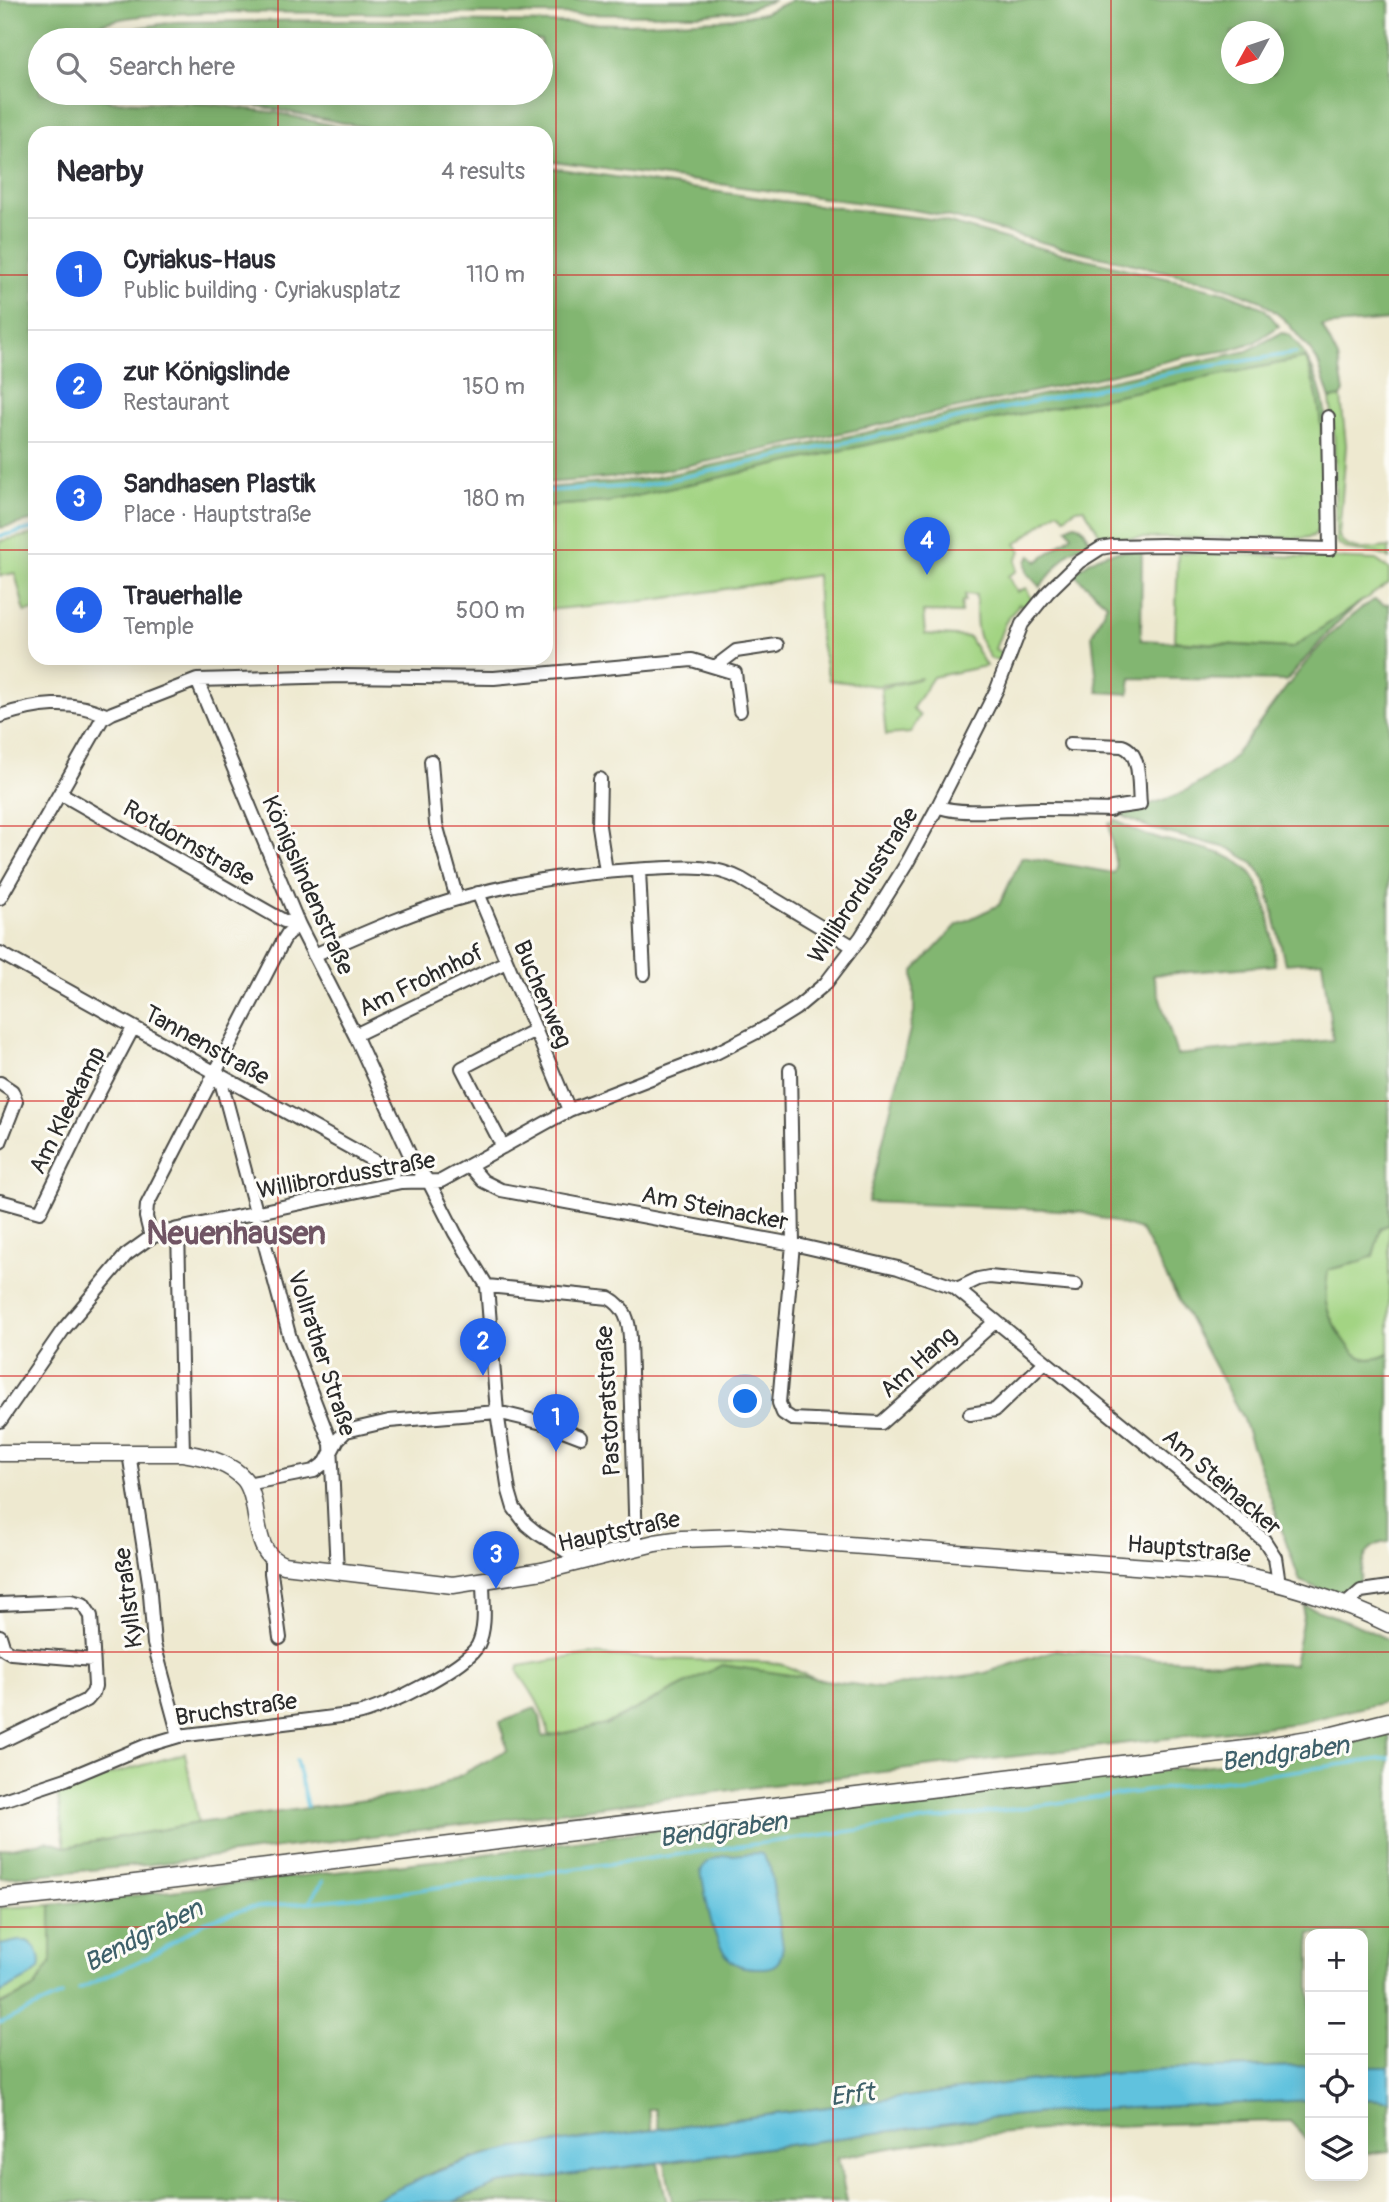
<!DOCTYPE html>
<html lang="en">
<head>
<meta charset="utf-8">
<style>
  body { margin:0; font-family:Pangolin,sans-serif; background:#f7f7f7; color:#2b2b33 }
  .controls { position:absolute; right:21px; bottom:21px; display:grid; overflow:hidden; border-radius:14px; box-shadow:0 4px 18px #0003 }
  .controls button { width:63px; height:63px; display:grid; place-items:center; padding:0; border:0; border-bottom:2px solid #e1e1e2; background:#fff; color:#2b2b33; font:35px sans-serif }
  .compass { position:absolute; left:1221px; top:21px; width:63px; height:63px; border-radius:50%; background:#fff; box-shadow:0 4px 18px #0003; rotate:230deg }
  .you { position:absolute; left:746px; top:1402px; width:24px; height:24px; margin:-18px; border:5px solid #fff; border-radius:50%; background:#1a73e8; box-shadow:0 0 0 10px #1a73e833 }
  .badge { display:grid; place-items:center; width:46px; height:46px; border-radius:50%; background:#2563eb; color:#fff; font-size:23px; font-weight:700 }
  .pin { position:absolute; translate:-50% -58px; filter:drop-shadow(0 2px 4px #0008) }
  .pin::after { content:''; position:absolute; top:37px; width:24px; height:21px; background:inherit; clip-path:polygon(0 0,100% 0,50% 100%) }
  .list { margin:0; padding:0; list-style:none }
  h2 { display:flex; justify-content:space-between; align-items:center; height:91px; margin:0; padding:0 28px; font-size:30px }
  h2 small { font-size:23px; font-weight:400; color:#7c7c81 }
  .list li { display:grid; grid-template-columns:46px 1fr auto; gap:21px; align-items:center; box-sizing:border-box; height:112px; padding:0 28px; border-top:2px solid #e1e1e2 }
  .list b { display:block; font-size:26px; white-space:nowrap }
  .list p { margin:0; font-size:23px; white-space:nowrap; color:#7c7c81 }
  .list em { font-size:23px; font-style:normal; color:#7c7c81 }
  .icon { flex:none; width:38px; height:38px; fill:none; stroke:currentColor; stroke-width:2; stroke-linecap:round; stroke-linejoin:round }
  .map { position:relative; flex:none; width:1389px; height:2202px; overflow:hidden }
  .search { position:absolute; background:#fff; box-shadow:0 4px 18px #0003; left:28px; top:28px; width:525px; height:77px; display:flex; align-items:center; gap:18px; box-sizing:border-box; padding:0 24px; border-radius:38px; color:#7c7c81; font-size:26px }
  .panel { position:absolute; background:#fff; box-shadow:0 4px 18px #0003; left:28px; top:126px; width:525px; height:539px; border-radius:21px }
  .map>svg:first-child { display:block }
  .green { fill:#a3d483; stroke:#678057; stroke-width:2 }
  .forest { fill:#82b671; stroke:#56704e; stroke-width:2; fill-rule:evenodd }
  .water { fill:#60c2de; stroke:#467684; stroke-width:2 }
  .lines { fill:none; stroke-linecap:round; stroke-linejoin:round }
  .stream { stroke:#60c2de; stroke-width:3.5 }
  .minor-casing { stroke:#484844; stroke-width:16 }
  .tertiary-casing { stroke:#484844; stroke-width:19 }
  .secondary-casing { stroke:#484844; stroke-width:21 }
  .minor { stroke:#fff; stroke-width:12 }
  .tertiary { stroke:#fff; stroke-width:16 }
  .secondary { stroke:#fff; stroke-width:18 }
  .grid { fill:none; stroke:#d62828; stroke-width:2; stroke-opacity:0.55 }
  .labels { text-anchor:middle; stroke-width:6; stroke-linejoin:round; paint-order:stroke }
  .street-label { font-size:24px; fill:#2b2b2b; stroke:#fdfcf7 }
  .water-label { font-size:26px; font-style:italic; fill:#3e606a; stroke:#fdfcf7 }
  .district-label { font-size:32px; font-weight:bold; fill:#705564; stroke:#fdfcf7 }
</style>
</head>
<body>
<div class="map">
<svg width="1389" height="2202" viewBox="0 0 1389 2202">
  <rect width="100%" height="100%" fill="#fdfcf7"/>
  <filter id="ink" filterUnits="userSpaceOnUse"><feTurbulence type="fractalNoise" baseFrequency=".0143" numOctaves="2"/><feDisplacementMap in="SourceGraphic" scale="14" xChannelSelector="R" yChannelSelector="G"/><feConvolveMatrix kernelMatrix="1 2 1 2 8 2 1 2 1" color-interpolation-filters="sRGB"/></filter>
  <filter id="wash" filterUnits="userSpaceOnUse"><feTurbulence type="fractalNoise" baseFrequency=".00686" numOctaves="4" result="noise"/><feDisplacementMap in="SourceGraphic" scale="28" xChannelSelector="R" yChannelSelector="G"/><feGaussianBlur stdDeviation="1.57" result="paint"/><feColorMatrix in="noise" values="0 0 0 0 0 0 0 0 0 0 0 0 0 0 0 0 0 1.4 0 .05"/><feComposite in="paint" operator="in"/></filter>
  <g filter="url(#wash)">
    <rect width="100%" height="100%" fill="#eee9d0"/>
    <path class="green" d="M1306,358L1320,407L1326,522L1313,536L1304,538H1102L1084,508L1076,509L1065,517L1058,511L1016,544L1021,551L1016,559V571L1008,576L1017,592L1026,588L1032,600L1027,609L1019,604L1005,623L995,649L1004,654L999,660L991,659C974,634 976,625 976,595L965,594V601H962L961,613L923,612L925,634L969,637L986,666L933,677L912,709L920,716L910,733L886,735L881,688L922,678L877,686L829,680L820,639L817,575L653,600L546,610V506L609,502L889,440Z
      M1341,397L1346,445L1339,536C1347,555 1372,548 1389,547V559C1374,547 1348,558 1336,541L1334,431L1330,399Z
      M35,534V610L25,612L15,573L0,576V541Z
      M1178,552L1376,560L1389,569V583L1292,648L1175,641Z
      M1389,1224V1354C1362,1366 1355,1356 1340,1334C1334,1325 1328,1314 1326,1303C1324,1292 1326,1281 1328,1270L1362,1262L1381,1228Z
      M590,1654L655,1659L767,1662L784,1665L815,1679L722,1665L605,1725L549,1736C545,1711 532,1692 518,1672L519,1666Z
      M185,1753L198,1823L65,1847L57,1790Z
      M51,1905V1963L34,1988L0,2005V1908Z"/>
    <path class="forest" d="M0,0H775L744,10L698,15L209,12C176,15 96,12 76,40H40V93H87L110,101L209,104L278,113L365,133H35V520L0,528Z
      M792,0H1389V320L1322,326L1338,358L1344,392L1341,397L1330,399L1318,362L1310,350L1285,320L1261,301L1214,283L1048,244L955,218L914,210L546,161V133H394L244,103L173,95L104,93H541V40H91L104,33L175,22L354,20L627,24L720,20L764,13ZM1232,32H1274V74H1232Z
      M546,167L781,201L939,220L1032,246L1224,292L1264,308L1279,326L1255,342L1230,350L1184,357L1079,382L715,460L633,476L546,483Z
      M1281,333C1290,333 1292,338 1298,345C1320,373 1333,422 1323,456C1321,422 1319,390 1306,358L889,440L609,502L546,506V488L648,479L1247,351Z
      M1074,524C1083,525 1087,534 1089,542L1069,552L1040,587L1027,573L1026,562L1031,555L1037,562L1072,535L1067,528Z
      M1142,550L1141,640L1292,648L1362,601L1336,624L1286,681L1131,678L1129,694L1098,692L1092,635L1107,604L1074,574C1098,552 1110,551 1142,550Z
      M1374,600L1384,605L1389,604V1224L1381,1228L1373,1256C1359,1264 1343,1265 1328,1270C1327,1281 1325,1292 1326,1303C1328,1314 1334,1325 1340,1334C1355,1356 1362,1366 1389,1354V1542C1362,1543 1362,1565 1359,1586L1341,1598L1300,1581L1242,1417L1141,1230L1081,1212L1044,1209L868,1202L914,1013V971L957,925L999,905L1022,857L1114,873L1116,868L1109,823H1113L1115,819C1126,825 1137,833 1149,836C1179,845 1234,848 1253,876C1269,900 1273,937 1275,965L1153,975L1177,1055L1333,1040L1322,961L1285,964L1266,881L1253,863L1231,849L1152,829L1118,814L1119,811C1165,803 1191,792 1228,763C1273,711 1315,635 1374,600Z
      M1305,1606L1350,1622L1389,1640V1701L1298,1723L747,1788L146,1865L0,1878V1850L47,1841L65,1847L198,1823L431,1791L507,1750L500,1722L535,1708L540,1717L543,1737L605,1725L722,1665L879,1688L985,1673L1055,1650L1155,1659L1294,1665Z
      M1389,1734V2067H1363V1934H1310V2066L1165,2069L1026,2081L659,2129L655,2109H648L652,2130L486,2154L438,2170L370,2202H0V2005L34,1988L51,1963V1905L465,1857L736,1818L1292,1756Z
      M1363,2099L1389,2100V2151L1363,2154Z
      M1310,2100V2143L1290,2121C1139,2124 987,2126 838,2158L847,2202H672L665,2162L979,2119L1064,2111Z
      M658,2163L667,2202H453L498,2184Z"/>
    <path class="water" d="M756,1853L762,1854L770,1867L783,1946C781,1959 779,1967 764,1968C755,1968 747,1969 738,1965C712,1954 706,1896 701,1871C707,1853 739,1855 756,1853Z
      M18,1941H27C37,1946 42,1959 39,1969L33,1975L0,1993V1945Z
      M1310,2066V2100L1064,2111L979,2119L498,2184L453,2202H370C420,2178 462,2159 517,2148L1026,2081L1165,2069Z
      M1363,2067H1389V2100L1363,2099Z"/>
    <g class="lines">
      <path class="stream" d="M546,491L641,486L1179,371L1296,353
        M0,536L35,528
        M296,1760L307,1806
        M309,1902L323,1881
        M79,1989L152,1955L205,1922L248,1908L381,1895L1389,1758
        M0,2023L62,1995"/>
    </g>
  </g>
  <g filter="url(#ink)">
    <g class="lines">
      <g class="minor-casing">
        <path id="minor" d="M715,667L736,651L777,645
          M197,680L299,925L355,1035L415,1166L429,1182L455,1233L487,1286L497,1412L509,1491L514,1508L526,1524L537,1533L582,1561
          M0,716C36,704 71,699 106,715
          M431,761L436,824L457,899
          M600,779L599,826L606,871
          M60,793L284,921L299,925
          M938,806C958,816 1014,809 1038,809C1062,809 1086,809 1110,810L1112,808L1140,804C1138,786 1142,752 1122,746L1070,744
          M639,870L644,974
          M478,893L569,1110
          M0,898L102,719L112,713L197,680L341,676L494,678L692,660L735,673L740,711
          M0,953L394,1172
          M314,955C364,933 415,910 468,896C526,880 587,872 647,869C680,868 710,863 741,879L854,947
          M355,1035L506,962
          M790,1070L793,1244L779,1403L783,1413L792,1419L881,1423L996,1321
          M216,1073L222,1085L290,1338L331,1444L337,1571
          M0,1083L12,1091L16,1101L0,1142
          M503,1147L462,1068L535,1030
          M470,1166L483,1181L501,1190L793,1244L898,1268L954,1287L1264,1540L1275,1557L1279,1584
          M0,1201L40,1212L85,1119L133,1028
          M178,1229L183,1453
          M151,1237L146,1217L147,1205L283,941L288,933L299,925
          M487,1286L609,1298C625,1307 629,1320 630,1338L636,1546
          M957,1289L978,1279L989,1277L1076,1285
          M970,1414L995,1410L1045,1362
          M0,1421L63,1330L126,1255L151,1237L178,1229L401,1182L441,1181L569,1110L716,1053L763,1029L795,1009L826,983L861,937L907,863L938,806L997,689L1022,624L1048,592L1079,562L1101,548L1112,546L1163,545L1330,549L1328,417
          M129,1453L149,1582L154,1644L179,1736
          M247,1484L314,1471L326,1462L338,1439L346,1431L389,1421L497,1412L547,1424L581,1437
          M271,1558V1573L280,1638
          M0,1604L71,1601L83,1604L91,1616L95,1686L93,1693L87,1700L0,1742
          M1344,1606L1361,1591L1389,1587
          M0,1636L4,1649L11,1653L93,1660
          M0,1801L66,1779L145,1746L179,1736L357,1714C381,1710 468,1666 478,1645C487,1626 483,1602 483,1581"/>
      </g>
      <g class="tertiary-casing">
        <path id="tertiary" d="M0,1453H183C203,1456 230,1463 244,1479C263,1502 248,1553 284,1565L453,1585L542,1571L655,1543L682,1539L741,1537L1230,1573C1280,1581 1344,1602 1389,1624"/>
      </g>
      <g class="secondary-casing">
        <path id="secondary" d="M0,1899L85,1890L1254,1749L1333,1736L1389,1722"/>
      </g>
      <use href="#minor" class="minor"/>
      <use href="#tertiary" class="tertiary"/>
      <use href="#secondary" class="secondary"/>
    </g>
  </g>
  <path class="grid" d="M278,0V40M556,0V2202M833,0V2202M1111,0V2202M278,93V133M0,275H35M546,275H1389M0,550H35M546,550H1389M278,658V2202M0,826H1389M0,1101H1389M0,1376H1389M0,1652H1389M0,1927H1389"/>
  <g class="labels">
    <g class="street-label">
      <text transform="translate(189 843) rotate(30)" y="8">Rotdornstraße</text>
      <text transform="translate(308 885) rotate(66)" y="8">Königslindenstraße</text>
      <text transform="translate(863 885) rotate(-57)" y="8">Willibrordusstraße</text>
      <text transform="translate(421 980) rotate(-26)" y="8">Am Frohnhof</text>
      <text transform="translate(543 994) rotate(67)" y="8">Buchenweg</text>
      <text transform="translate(207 1045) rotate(29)" y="8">Tannenstraße</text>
      <text transform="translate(67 1110) rotate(-63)" y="8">Am Kleekamp</text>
      <text transform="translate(346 1175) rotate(-10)" y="8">Willibrordusstraße</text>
      <text transform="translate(715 1208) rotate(11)" y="8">Am Steinacker</text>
      <text transform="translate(322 1353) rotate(72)" y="8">Vollrather Straße</text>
      <text transform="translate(918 1362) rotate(-42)" y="8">Am Hang</text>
      <text transform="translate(608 1401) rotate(-93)" y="8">Pastoratstraße</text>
      <text transform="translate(1222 1482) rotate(41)" y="8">Am Steinacker</text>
      <text transform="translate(619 1531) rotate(-12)" y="8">Hauptstraße</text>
      <text transform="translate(1189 1549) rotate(5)" y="8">Hauptstraße</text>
      <text transform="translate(128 1598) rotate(-97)" y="8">Kyllstraße</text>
      <text transform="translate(236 1709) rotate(-8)" y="8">Bruchstraße</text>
    </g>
    <g class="water-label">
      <text transform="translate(1285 1753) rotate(-8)" y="9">Bendgraben</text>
      <text transform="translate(723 1829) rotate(-8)" y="9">Bendgraben</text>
      <text transform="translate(143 1935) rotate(-27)" y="9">Bendgraben</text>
      <text transform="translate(852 2094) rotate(-7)" y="9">Erft</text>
    </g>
    <g class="district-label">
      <text x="236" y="1244">Neuenhausen</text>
    </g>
  </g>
</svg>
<div class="controls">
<button>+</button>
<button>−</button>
<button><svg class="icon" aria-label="locate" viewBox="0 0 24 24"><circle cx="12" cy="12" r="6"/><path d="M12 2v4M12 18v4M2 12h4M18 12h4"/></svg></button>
<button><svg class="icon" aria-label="layers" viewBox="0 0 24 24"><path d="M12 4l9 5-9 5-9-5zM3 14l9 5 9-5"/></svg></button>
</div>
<svg class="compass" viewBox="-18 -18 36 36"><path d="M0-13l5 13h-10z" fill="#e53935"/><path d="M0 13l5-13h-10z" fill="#7c7c81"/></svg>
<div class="you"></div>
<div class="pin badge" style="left:556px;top:1452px">1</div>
<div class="pin badge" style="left:483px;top:1376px">2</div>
<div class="pin badge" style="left:496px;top:1589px">3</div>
<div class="pin badge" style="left:927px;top:575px">4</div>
<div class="search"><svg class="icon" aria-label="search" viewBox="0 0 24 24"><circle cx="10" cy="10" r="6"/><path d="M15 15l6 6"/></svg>Search here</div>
<section class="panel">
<h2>Nearby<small>4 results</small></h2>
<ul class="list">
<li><span class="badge">1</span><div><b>Cyriakus-Haus</b><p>Public building · Cyriakusplatz</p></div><em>110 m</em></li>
<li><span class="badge">2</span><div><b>zur Königslinde</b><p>Restaurant</p></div><em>150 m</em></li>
<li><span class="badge">3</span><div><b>Sandhasen Plastik</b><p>Place · Hauptstraße</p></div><em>180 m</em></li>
<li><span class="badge">4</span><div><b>Trauerhalle</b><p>Temple</p></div><em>500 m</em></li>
</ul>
</section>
</div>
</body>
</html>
